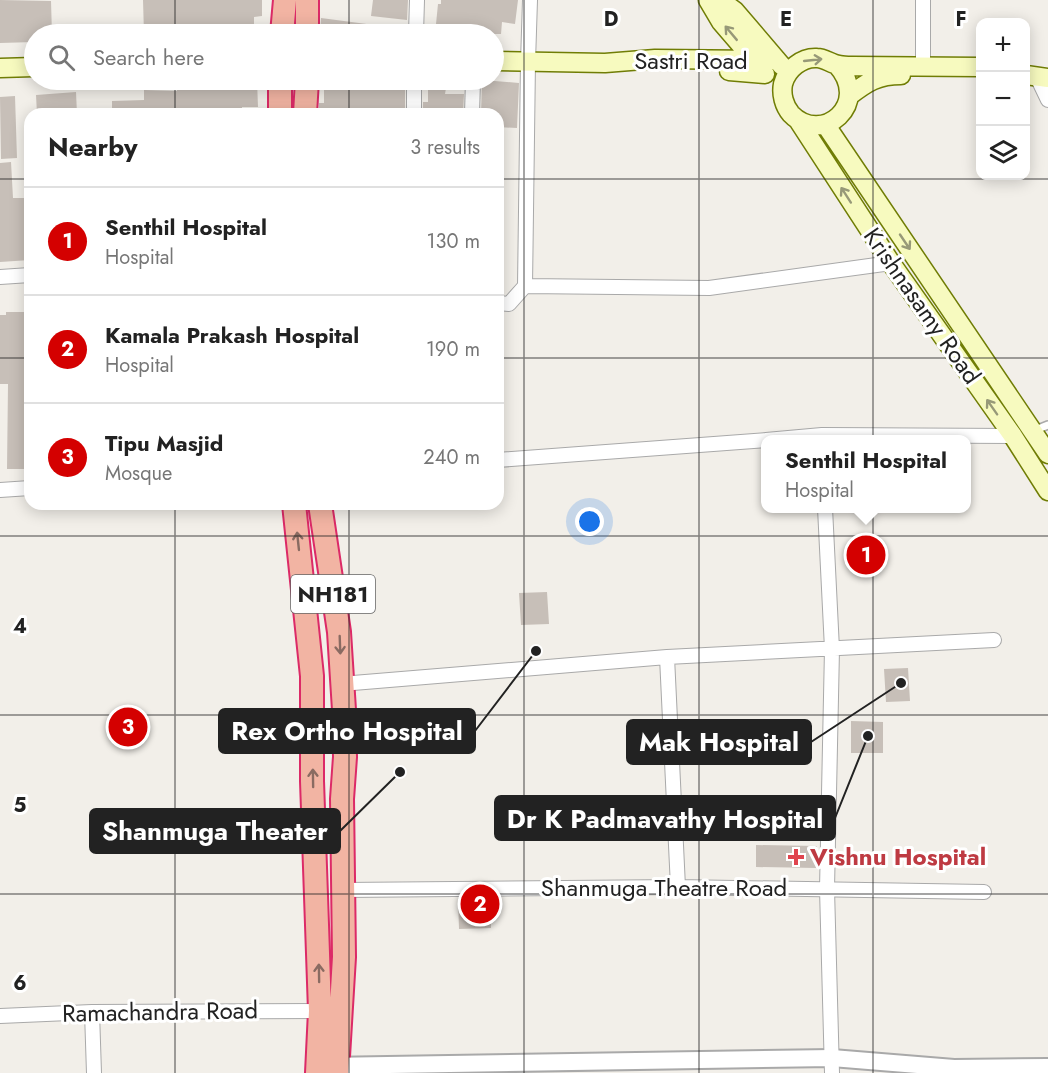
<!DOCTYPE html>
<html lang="en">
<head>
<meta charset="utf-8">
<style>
  body { margin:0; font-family:Jost,sans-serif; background:#f6f6f6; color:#222 }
  .controls { position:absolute; right:18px; top:18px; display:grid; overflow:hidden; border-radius:12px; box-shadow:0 3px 15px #0003 }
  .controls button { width:54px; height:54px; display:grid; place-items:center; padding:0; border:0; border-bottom:2px solid #e0e0e0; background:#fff; color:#222; font:30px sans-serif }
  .you { position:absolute; left:590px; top:522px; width:21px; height:21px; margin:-15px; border:4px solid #fff; border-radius:50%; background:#1a73e8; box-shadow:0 0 0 9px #1a73e833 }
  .badge { display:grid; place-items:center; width:39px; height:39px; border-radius:50%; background:#d40000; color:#fff; font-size:20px; font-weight:700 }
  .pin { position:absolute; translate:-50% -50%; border:3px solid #fff; box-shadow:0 2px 6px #0006 }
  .popup { position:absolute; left:761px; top:435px; width:210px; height:78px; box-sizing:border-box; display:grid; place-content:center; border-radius:12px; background:#fff; filter:drop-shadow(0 2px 4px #0005); font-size:20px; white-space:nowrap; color:#767676 }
  .popup b { font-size:22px; color:#222 }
  .popup::after { content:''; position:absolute; left:50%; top:100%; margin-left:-12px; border:12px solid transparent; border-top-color:#fff }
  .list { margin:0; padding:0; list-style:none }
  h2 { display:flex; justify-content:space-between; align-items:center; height:78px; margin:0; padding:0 24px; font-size:26px }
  h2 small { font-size:20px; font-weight:400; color:#767676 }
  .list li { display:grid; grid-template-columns:39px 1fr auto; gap:18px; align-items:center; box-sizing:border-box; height:108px; padding:0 24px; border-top:2px solid #e0e0e0 }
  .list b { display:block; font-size:22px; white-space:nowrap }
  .list p { margin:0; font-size:20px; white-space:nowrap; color:#767676 }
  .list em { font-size:20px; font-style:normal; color:#767676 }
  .icon { flex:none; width:33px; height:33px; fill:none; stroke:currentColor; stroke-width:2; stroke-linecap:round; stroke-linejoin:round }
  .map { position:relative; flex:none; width:1048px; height:1073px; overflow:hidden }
  .search { position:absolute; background:#fff; box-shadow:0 3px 15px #0003; left:24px; top:24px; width:480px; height:66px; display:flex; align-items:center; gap:15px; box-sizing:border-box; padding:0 21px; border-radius:33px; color:#767676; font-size:22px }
  .panel { position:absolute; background:#fff; box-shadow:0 3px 15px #0003; left:24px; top:108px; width:480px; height:402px; border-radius:18px }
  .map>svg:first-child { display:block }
  .building { fill:#c7bfb8 }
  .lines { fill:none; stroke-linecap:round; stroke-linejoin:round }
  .service-casing { stroke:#a9a9a9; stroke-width:10 }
  .minor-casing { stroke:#a9a9a9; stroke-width:16 }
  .tertiary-casing { stroke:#a9a9a9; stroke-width:20 }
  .secondary-casing { stroke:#707d05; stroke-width:21 }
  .trunk-casing { stroke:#dc2a67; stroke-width:26 }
  .service { stroke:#fff; stroke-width:7 }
  .minor { stroke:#fff; stroke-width:14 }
  .tertiary { stroke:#fff; stroke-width:16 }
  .secondary { stroke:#f7fabf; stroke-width:18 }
  .trunk { stroke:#f2b4a3; stroke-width:22 }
  .oneway { stroke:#979978 }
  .oneway2 { stroke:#8a6b62 }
  .grid { fill:none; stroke:#222; stroke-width:1.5; stroke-opacity:0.55 }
  .health-dot { fill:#e0444e; stroke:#fff; stroke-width:2 }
  .labels { text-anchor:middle; stroke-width:6; stroke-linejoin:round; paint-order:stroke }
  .shield { fill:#fff; stroke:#646464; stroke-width:1.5 }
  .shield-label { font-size:22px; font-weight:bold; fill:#222 }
  .street-label { font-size:24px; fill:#222; stroke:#fff }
  .health-label { font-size:24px; font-weight:bold; fill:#be3a42; stroke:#fff; text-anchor:start }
  .grid-label { font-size:20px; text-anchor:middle; font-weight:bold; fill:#222; stroke:#fff; stroke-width:6; stroke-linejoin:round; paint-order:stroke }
  .leader { fill:none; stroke:#222; stroke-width:2 }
  .callout-dot { fill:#222; stroke:#fff; stroke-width:2 }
  .callout { fill:#222; stroke:#222; stroke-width:2 }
  .callout-label { font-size:26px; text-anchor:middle; font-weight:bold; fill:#fff }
</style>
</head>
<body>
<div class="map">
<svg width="1048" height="1073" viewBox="0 0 1048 1073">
  <rect width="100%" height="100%" fill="#f2efe9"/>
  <path class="building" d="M0,0L51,1L52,34H34V42L0,43Z
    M143,0H262V16L254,17V29L144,34Z
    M373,0H408L407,20L371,16Z
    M441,0H518L515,24L502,22L501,34H435L438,4H441Z
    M321,18L397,28V34H320Z
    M233,80H257L258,107H242V114H112V101L144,100V90L177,91V85L208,83V81Z
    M371,80H405V114H319V103H324V88H371Z
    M482,80L519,83L517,128L498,127V114H481Z
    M428,88H446L445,94H464L463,114H423V102H428Z
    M76,92L77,114H37L36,95Z
    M15,96L17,158L1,159L0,97Z
    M11,162L13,198H30V260L0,262V163Z
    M6,312H30V469H7L8,384H0V315H6Z
    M881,546L883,570L860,571L858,547Z
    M547,592L549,624L521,625L519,593Z
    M908,668L910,701L886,702L884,669Z
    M851,721L883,722V753H851Z
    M756,845L817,846L816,868L756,867Z
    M458,898H490L491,928L459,929Z"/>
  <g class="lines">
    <g class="service-casing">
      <path id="service" d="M1033,431L1048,425"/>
    </g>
    <g class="minor-casing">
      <path id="minor" d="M416,34L417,0
        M923,66V0
        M1037,77L1048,100
        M414,114V80
        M472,114L473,80
        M0,277L30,275
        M525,286L528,62L530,0
        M498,303L509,304L525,286L709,288L891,263
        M766,440L822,435L1013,436
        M498,460L766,440
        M0,490L30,488
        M825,508L832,649L827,889L832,1073
        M667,657L678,887
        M341,684L667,657L994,640
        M343,890L678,887L984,892
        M92,1012L94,1073
        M0,1016L92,1012L320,1011"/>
    </g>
    <g class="tertiary-casing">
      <path id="tertiary" d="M326,1066L832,1058L954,1068L1048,1067"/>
    </g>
    <g class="secondary-casing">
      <path id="secondary" d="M708,0L721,22L758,65
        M720,0L735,11L782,66
        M494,61L605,63L655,59L777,60
        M837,65C872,104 822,146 791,114C784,106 781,94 783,84C787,69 802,57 817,58C825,58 831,64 839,65C843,66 848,66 852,66L980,67
        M0,68L34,67
        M729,71L765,74
        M1026,75L1048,78
        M849,96C867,82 878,75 901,75
        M798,120L891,263L1013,436L1048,491
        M825,124L1048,454"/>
    </g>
    <g class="trunk-casing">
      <path id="trunk" d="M307,0V34
        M282,34L285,0
        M280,114V80
        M305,114L307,80
        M294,504L312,676V781L320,1011L317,1073
        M320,504L339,632L344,710L345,757L342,799L344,957L337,1073"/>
    </g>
    <use href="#service" class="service"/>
    <use href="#minor" class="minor"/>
    <use href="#tertiary" class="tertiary"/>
    <use href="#secondary" class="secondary"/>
    <use href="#trunk" class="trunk"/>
  </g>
  <defs><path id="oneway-shaft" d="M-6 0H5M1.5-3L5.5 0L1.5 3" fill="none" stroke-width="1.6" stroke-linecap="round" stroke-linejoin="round" transform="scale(1.5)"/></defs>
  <g class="oneway">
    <use href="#oneway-shaft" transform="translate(731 33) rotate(-130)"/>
    <use href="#oneway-shaft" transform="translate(813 60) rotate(-6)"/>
    <use href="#oneway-shaft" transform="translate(846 195) rotate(-123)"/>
    <use href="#oneway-shaft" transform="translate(905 242) rotate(56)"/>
    <use href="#oneway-shaft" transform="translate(992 407) rotate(-125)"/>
  </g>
  <g class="oneway2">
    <use href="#oneway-shaft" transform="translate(298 541) rotate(-96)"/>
    <use href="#oneway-shaft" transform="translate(340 645) rotate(88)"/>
    <use href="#oneway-shaft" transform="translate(313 778) rotate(-91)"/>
    <use href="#oneway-shaft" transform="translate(319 973) rotate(-91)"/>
  </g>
  <path class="grid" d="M175,0V34M349,0V34M524,0V1073M699,0V1073M873,0V1073M175,80V114M349,80V114M0,179H30M498,179H1048M0,358H30M498,358H1048M175,504V1073M349,504V1073M0,536H1048M0,715H1048M0,894H1048"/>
  <path class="health-dot" d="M793 848h6v6h6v6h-6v6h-6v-6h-6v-6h6z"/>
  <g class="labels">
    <rect class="shield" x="291" y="575" width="84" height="38" rx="4.5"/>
    <g class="shield-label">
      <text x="333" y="602">NH181</text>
    </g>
    <g class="street-label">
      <text x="691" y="69">Sastri Road</text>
      <text transform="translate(922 306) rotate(55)" y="8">Krishnasamy Road</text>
      <text x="664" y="896">Shanmuga Theatre Road</text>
      <text transform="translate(160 1012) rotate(-1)" y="8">Ramachandra Road</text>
    </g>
    <g class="health-label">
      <text x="810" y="865">Vishnu Hospital</text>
    </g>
  </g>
  <g class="grid-label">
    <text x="611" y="26">D</text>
    <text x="786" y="26">E</text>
    <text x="961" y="26">F</text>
    <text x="20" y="633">4</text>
    <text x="20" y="812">5</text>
    <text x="20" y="990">6</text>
  </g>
  <path class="leader" d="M536 651L475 731M901 683L811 742M868 736L835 818M400 772L340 831"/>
  <g class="callout-dot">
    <circle cx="536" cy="651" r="6"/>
    <circle cx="901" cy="683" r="6"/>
    <circle cx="868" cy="736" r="6"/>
    <circle cx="400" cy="772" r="6"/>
  </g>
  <g class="callout">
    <rect x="219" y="709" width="256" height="44" rx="6"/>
    <rect x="627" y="720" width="184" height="44" rx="6"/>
    <rect x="495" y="796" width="340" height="44" rx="6"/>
    <rect x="90" y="809" width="250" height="44" rx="6"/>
  </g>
  <g class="callout-label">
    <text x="347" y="740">Rex Ortho Hospital</text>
    <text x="719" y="751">Mak Hospital</text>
    <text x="665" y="828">Dr K Padmavathy Hospital</text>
    <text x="215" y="840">Shanmuga Theater</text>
  </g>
</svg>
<div class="controls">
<button>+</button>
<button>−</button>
<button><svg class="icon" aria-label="layers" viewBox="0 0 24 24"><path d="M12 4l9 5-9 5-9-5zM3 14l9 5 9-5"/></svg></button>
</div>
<div class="you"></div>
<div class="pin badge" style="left:866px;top:555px">1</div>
<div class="popup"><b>Senthil Hospital</b>Hospital</div>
<div class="pin badge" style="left:480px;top:904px">2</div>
<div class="pin badge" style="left:128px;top:727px">3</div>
<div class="search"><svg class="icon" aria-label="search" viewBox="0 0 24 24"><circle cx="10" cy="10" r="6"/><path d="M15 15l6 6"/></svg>Search here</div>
<section class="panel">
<h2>Nearby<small>3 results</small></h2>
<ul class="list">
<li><span class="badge">1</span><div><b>Senthil Hospital</b><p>Hospital</p></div><em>130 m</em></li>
<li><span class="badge">2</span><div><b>Kamala Prakash Hospital</b><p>Hospital</p></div><em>190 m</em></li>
<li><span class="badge">3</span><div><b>Tipu Masjid</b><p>Mosque</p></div><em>240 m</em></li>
</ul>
</section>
</div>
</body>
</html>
